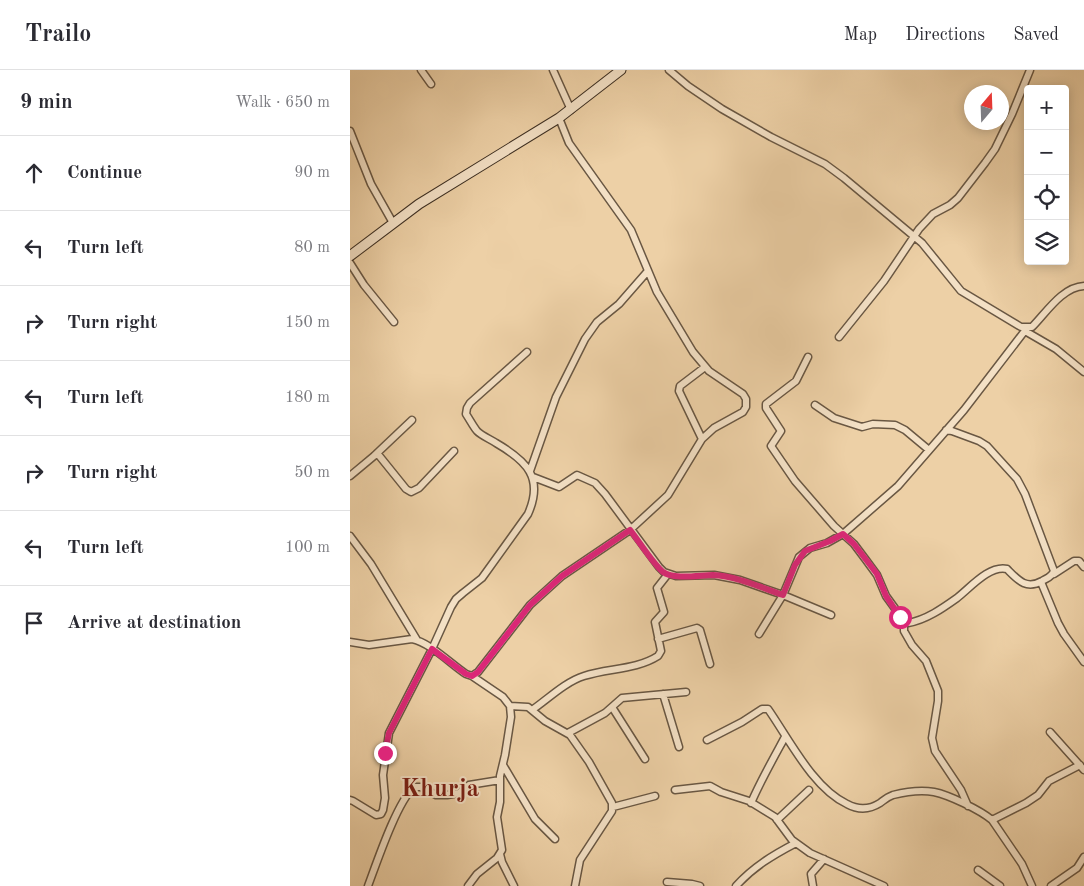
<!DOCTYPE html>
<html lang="en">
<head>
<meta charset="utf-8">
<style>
  body { margin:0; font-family:"Old Standard TT",serif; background:#f2f2f3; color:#2b2b33 }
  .controls { position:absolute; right:15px; top:15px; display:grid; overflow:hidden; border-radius:5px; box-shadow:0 2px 12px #0003 }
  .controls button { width:45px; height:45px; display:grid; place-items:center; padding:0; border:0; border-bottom:1px solid #e1e1e2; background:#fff; color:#2b2b33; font:25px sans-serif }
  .compass { position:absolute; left:614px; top:15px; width:45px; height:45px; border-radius:50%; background:#fff; box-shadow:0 2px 12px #0003; rotate:19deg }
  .stop { position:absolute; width:15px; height:15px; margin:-11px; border:4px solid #db2777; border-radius:50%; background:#fff }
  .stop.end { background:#db2777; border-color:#fff; box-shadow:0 1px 5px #0008 }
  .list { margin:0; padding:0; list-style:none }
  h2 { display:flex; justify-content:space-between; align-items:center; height:65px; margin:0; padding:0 20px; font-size:21px }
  h2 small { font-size:16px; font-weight:400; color:#7c7c81 }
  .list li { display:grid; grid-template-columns:32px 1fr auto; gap:15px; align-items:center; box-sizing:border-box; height:75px; padding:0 20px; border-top:1px solid #e1e1e2 }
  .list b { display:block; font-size:19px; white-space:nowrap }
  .list em { font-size:16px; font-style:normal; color:#7c7c81 }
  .icon { flex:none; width:28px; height:28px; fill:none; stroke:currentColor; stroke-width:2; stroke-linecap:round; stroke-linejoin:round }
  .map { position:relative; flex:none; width:734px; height:816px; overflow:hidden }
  header { display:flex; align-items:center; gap:30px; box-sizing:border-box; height:70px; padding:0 25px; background:#fff; border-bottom:1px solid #e1e1e2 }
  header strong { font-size:24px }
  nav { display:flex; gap:28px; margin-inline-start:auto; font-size:18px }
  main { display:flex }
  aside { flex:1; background:#fff }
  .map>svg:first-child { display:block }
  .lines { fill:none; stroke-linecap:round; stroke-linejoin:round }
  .street-casing { stroke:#695743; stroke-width:9 }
  .secondary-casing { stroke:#3d2f22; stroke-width:11 }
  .street { stroke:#f3e0c5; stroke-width:6 }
  .secondary { stroke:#f3e0c5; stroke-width:9 }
  .route { stroke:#db2777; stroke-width:6 }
  .labels { text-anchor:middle; stroke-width:4; stroke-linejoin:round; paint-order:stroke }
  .town-label { font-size:25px; font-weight:bold; fill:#7a1f14; stroke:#f3e0c5 }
</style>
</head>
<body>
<header>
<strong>Trailo</strong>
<nav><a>Map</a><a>Directions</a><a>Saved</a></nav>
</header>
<main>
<aside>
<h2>9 min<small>Walk · 650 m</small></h2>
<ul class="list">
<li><svg class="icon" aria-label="ahead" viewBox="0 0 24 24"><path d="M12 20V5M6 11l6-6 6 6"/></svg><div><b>Continue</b></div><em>90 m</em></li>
<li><svg class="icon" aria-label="left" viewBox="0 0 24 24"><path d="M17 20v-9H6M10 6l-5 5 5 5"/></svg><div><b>Turn left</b></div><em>80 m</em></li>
<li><svg class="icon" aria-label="right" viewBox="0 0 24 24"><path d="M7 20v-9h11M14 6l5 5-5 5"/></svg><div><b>Turn right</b></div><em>150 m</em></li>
<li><svg class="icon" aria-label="left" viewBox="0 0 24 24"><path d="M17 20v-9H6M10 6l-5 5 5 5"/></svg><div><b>Turn left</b></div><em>180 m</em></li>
<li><svg class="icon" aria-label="right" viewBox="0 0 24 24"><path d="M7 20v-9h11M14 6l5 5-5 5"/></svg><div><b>Turn right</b></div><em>50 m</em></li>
<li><svg class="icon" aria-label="left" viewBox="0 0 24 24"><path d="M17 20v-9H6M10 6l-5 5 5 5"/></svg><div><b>Turn left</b></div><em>100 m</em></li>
<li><svg class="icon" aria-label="arrive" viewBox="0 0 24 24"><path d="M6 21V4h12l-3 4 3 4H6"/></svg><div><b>Arrive at destination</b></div></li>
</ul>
</aside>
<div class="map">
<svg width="734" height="816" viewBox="0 0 734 816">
  <rect width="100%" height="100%" fill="#edd0a6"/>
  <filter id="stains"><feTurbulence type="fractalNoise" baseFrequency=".004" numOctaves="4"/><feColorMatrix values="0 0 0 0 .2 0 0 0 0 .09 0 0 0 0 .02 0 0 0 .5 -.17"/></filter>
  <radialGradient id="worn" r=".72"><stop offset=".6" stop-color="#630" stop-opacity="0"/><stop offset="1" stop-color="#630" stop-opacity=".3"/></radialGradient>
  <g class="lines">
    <g class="street-casing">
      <path id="street" d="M71,0L81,14
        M203,0L221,40
        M319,0L338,16L372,39L421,67L475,94L494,108L572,173L611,221L671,257H682C696,243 712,217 734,216
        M0,61L21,114L43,153
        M0,193L14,215L44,252
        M675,261L706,279L734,302
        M489,267L534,211L569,159L583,144L600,135L608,128L635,93L645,79L662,44L680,0
        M458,287L446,311L416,334V338L431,361L421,376L445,411L484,456L504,474L516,490L527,505L536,526L554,551L558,553C576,550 593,538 607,528C620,518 639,495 657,499C668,510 676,520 692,511C697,508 702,507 704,501L675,424L667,409L637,376L629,371L602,361L596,360
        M465,335L484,348L512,357L523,354L545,355L555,360L579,380
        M352,369L329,321L330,316L355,297
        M27,383L56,419L61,422L69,418L104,381
        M180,401L206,327L235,269L247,252L269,234L297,202
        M0,406L24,386L62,350
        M183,407L209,417L227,405L245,413L255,424L309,497L314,502L326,506L364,505L390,510L433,525L481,545
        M0,466L21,494L67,570
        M704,504L724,491H729L734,497
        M691,512L708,553L714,564L734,592
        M554,551V561L562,575L576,591L588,621V631L582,668L585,681L611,720L618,736
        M409,564L433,525L449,487L460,478L477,473L493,464L548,416L614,340L677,258
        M308,569L347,558L350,560L360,594
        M0,572L19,575L62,569C79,572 101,594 116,604L122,606L128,602L180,535L212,506L280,460L318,425L352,369L364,358L393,342L396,337V329L393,324L359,301L343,282L307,222L281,160L219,73L209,48
        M313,624L329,677
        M160,636L178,637L195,651L220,665L239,692L262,733V741L230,790L225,816
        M262,637L295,689
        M182,640C198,629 215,612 234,606C258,598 286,600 308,586L311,581L305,552L314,542L307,518L318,504
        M700,662L734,700
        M218,663L255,643L272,628L336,622
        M357,670L392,652L412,639H418C439,669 463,718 497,734C508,740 519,740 530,733C534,730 537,727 543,725C555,722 572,720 584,722C599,725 630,740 642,750L672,794L682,816
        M153,695L185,749L205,769
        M325,720L360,716L371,722L399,731L425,747L442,770L460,783L534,816
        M0,730L3,731L26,745L31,744L33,740L35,728L33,705L39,663L82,579L101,537L106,529L113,523L132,508L178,444C194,408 177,391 146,373C140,369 132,366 127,361C123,356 120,350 116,344L117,338L120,333L177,282
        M401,733C411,710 423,689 435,667
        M263,737L305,726
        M427,750L459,720
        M642,750L676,733L688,725L699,711L730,695
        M150,784L152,792L164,816
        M628,800L650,816
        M317,812L342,814L350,816
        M18,816C27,792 47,732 64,717H71L86,725H97L109,723L119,715L150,710
        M118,816L127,804L147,788L152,780L147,747L150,732V706L155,685L161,647L160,636L153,627L122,606
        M386,816C403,797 423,785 446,773
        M463,816L461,804L474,789
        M701,816L727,798L734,787"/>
    </g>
    <g class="secondary-casing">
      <path id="secondary" d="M0,186L69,134L209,48L271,0"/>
    </g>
    <use href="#street" class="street"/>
    <use href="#secondary" class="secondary"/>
  </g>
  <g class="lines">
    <path class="route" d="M35,683L39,663L82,579L116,604L122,606L128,602L180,535L212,506L280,460C289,471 303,494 313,502C324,510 350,505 363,505C386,506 410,517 433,525L445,495L455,481L480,471L493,464L504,474L527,504L536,526L550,547"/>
  </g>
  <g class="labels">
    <g class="town-label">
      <text x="90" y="726">Khurja</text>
    </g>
  </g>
  <rect width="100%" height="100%" filter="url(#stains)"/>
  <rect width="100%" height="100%" fill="url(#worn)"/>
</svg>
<div class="controls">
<button>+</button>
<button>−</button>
<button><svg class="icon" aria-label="locate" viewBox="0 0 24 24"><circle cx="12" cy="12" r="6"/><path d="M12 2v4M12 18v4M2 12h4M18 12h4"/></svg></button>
<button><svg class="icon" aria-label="layers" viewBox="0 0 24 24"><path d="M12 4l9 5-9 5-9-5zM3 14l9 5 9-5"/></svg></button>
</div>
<svg class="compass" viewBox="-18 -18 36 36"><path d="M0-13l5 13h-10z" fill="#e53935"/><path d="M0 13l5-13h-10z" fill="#7c7c81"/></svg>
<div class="stop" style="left:550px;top:547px"></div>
<div class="stop end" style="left:35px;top:683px"></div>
</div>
</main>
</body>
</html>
